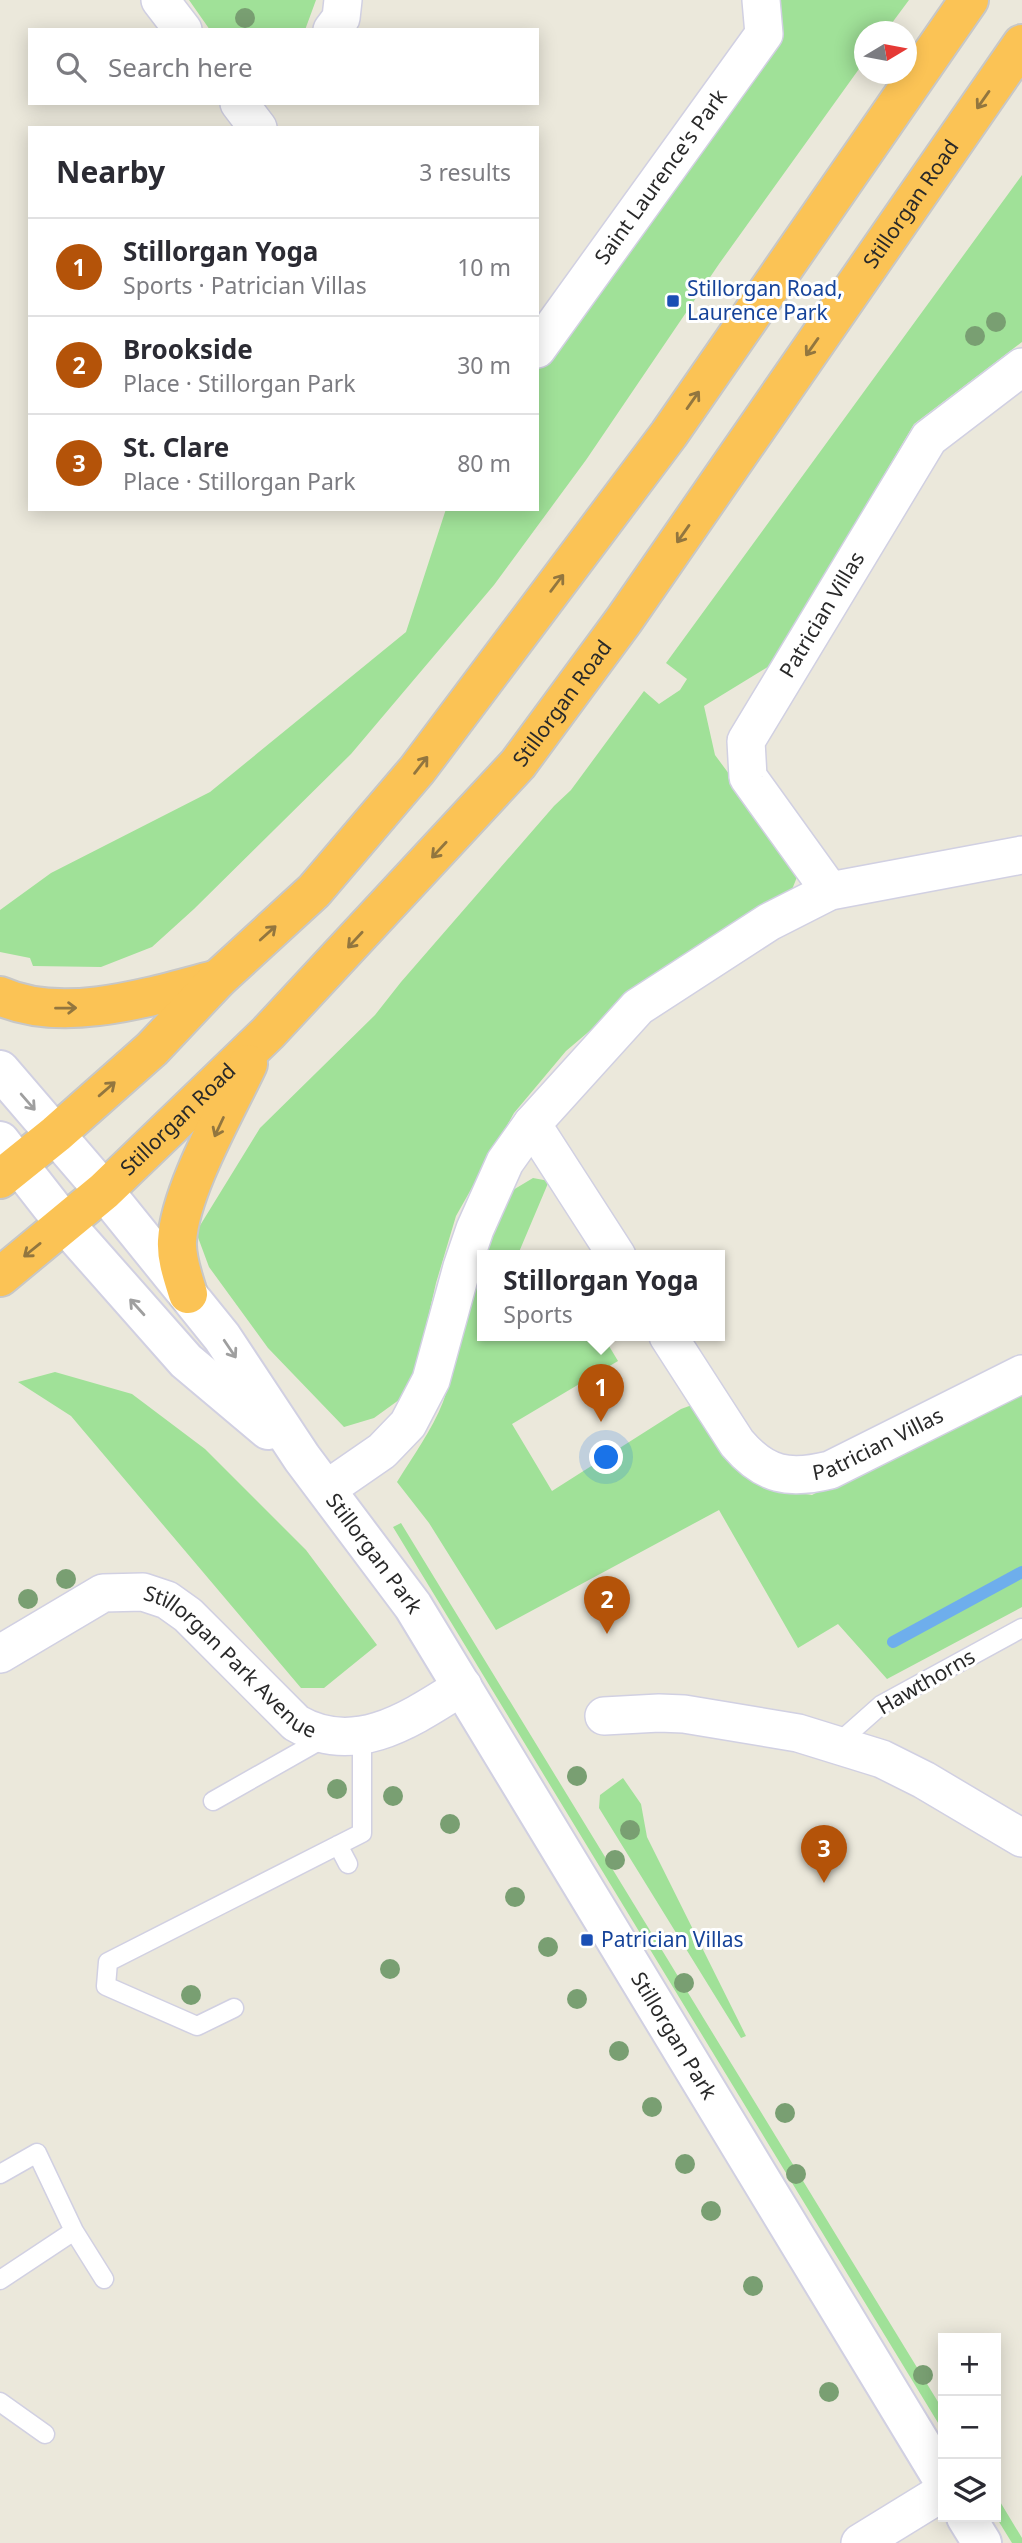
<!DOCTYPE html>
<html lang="en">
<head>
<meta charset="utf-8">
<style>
  body { margin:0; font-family:"Noto Sans",sans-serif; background:#f2f2f3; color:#2b2b33 }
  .controls { position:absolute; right:21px; bottom:21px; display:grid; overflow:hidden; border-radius:0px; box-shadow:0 4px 18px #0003 }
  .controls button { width:63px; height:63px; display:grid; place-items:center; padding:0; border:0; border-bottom:2px solid #e1e1e2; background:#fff; color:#2b2b33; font:35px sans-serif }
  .compass { position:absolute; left:854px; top:21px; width:63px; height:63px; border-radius:50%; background:#fff; box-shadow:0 4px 18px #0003; rotate:80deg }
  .you { position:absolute; left:607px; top:1458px; width:24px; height:24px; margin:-18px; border:5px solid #fff; border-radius:50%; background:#1a73e8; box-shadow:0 0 0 10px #1a73e833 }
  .badge { display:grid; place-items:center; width:46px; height:46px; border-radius:50%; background:#b45309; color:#fff; font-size:23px; font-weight:700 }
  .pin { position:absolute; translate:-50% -58px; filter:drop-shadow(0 2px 4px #0008) }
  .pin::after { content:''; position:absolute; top:37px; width:24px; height:21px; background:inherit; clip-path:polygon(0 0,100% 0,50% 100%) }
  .popup { position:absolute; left:477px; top:1250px; width:248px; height:91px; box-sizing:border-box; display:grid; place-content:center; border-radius:0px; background:#fff; filter:drop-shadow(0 2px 5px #0005); font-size:23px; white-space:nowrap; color:#7c7c81 }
  .popup b { font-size:26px; color:#2b2b33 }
  .popup::after { content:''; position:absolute; left:50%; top:100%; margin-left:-14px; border:14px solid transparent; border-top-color:#fff }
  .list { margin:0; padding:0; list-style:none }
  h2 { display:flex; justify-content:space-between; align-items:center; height:91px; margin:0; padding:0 28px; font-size:30px }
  h2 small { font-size:23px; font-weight:400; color:#7c7c81 }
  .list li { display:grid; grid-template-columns:46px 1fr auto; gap:21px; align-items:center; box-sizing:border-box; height:98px; padding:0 28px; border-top:2px solid #e1e1e2 }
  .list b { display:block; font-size:26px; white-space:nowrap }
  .list p { margin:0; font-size:23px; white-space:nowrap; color:#7c7c81 }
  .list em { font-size:23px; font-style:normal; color:#7c7c81 }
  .icon { flex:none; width:38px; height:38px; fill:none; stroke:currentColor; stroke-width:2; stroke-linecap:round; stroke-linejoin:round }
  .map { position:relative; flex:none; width:1022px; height:2543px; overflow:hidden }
  .search { position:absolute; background:#fff; box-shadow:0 4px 18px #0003; left:28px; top:28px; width:511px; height:77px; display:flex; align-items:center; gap:18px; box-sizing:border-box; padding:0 24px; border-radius:0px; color:#7c7c81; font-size:26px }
  .panel { position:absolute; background:#fff; box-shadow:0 4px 18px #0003; left:28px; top:126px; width:511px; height:385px; border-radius:0px }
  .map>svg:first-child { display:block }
  .green { fill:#a0e198 }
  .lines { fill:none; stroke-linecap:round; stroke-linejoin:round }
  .stream { stroke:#6eaeec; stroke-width:12 }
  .lane-casing { stroke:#d1d0e2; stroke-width:21 }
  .street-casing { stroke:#d1d0e2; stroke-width:40 }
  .secondary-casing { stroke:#d1d0e2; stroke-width:42 }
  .highway-casing { stroke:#c7c7c7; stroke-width:42 }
  .lane { stroke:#fff; stroke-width:18 }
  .street { stroke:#fff; stroke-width:37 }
  .secondary { stroke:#fff; stroke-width:38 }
  .highway { stroke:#fbc355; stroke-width:38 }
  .tree { fill:#799f72 }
  .oneway { stroke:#92763f }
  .oneway2 { stroke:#9f9f9f }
  .transit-dot { fill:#1a4fb4; stroke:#fff; stroke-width:2.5 }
  .labels { text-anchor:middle; stroke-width:6; stroke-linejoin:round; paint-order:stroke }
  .street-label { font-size:21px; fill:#292929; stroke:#fff }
  .transit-label { font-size:21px; fill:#164399; stroke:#fff; text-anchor:start }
</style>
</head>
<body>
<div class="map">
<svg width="1022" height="2543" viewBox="0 0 1022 2543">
  <rect width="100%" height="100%" fill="#ebe8db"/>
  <path class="green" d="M189,0H316L305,30H210Z
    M775,0H909L886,31L864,32V62L719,264L586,460L494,585L351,754L194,909L152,947L101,967L33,966L30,958L0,952V910L51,873L210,792L406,632L446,509H537V367L773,54L777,9Z
    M1022,175V342L914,424L771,665L704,706L715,755L794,862L797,877L791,892L606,1017L566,1051L514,1113L456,1216L436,1283L414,1378L403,1397L374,1418L344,1427L268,1348L209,1267L196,1232L260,1128L375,1015L401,982L554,806L571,790L644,691L659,704L680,690L687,679L666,663Z
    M533,1178L549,1181L519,1252L528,1256H485L505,1206L513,1190Z
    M482,1265V1336H603L618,1361L512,1424L552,1491L681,1409L692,1405L772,1489L812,1495L1022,1383V1607L887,1679L838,1624L798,1648L719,1510L496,1630L429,1523L397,1482C413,1456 432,1430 443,1402C460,1357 466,1310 482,1265Z
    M55,1372L132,1394L205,1449L306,1550L377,1645L324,1688H301L71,1416L18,1382Z
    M401,1523L943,2410V2431L393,1527Z
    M623,1778L641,1804L647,1837L746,2036L741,2038L599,1808L600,1795Z
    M996,2495L1022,2538V2543H1012L996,2517Z"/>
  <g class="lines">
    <path class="stream" d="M893,1642L1022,1572"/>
    <g class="lane-casing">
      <path id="lane" d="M837,1744L881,1705L1022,1628
        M213,1801L326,1737
        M338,1845L348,1864
        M234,2008L197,2026L106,1986L108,1962L362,1833V1736
        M0,2174L37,2153L74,2231
        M0,2280L74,2231L104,2279
        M0,2402L45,2434"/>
    </g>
    <g class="street-casing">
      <g id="street">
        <path d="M160,0L183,30"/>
        <path d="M332,30L341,18L343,0"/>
        <path d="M239,103L258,128"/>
        <path id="s1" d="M537,349L764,34L761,0"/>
        <path id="s2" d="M830,891L748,777L746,741L929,438L1022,367"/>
        <path d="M532,1124L617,1256"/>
        <path id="s3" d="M668,1336L737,1443C765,1476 789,1480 830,1470L1022,1374"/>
        <path d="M327,1489L382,1451L408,1424L431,1380L462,1267L475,1229L505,1162L532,1124L638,1007L769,922L830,891L1022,855"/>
        <path id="s4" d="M0,1654L103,1593L143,1592L167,1600L188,1615L296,1723C356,1758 412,1718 463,1686"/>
        <path d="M604,1716L659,1713L684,1714L798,1733L882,1759L924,1780L1022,1838"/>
        <path d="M860,2543L943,2492"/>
      </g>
    </g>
    <g class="secondary-casing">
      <g id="secondary">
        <path id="s5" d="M0,1070L104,1191L222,1337L302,1458L413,1606L943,2480"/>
        <path d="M0,1141L65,1224L186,1361L268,1430"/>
        <path d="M966,2517L982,2543"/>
      </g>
    </g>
    <g class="highway-casing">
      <g id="highway">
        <path d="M0,996C64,1025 153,996 218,979"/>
        <path d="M0,1179L56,1134L152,1049L218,979L314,891L417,770L669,434L969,0"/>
        <path id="s6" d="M0,1277L104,1191L268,1033L518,764L624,620L1022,44"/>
        <path d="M188,1294C183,1277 176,1259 177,1241C180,1190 226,1111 248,1064"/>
      </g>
    </g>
    <use href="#lane" class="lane"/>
    <use href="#street" class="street"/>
    <use href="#secondary" class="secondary"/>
    <use href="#highway" class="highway"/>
  </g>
  <g class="tree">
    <circle cx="245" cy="18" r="10"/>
    <circle cx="996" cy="322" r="10"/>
    <circle cx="975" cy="336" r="10"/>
    <circle cx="66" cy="1579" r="10"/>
    <circle cx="28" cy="1599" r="10"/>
    <circle cx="577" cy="1776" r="10"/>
    <circle cx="337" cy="1789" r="10"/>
    <circle cx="393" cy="1796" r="10"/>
    <circle cx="450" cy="1824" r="10"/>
    <circle cx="630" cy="1830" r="10"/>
    <circle cx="615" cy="1860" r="10"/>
    <circle cx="515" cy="1897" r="10"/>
    <circle cx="548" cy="1947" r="10"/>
    <circle cx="390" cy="1969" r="10"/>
    <circle cx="684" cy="1983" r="10"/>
    <circle cx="191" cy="1995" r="10"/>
    <circle cx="577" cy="1999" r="10"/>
    <circle cx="619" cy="2051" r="10"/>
    <circle cx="652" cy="2107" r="10"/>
    <circle cx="785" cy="2113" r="10"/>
    <circle cx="685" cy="2164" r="10"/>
    <circle cx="796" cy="2174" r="10"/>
    <circle cx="711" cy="2211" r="10"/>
    <circle cx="753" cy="2286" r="10"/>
    <circle cx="923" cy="2375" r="10"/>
    <circle cx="829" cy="2392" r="10"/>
  </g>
  <defs><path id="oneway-shaft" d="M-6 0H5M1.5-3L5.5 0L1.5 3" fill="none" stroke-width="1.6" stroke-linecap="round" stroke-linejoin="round" transform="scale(1.75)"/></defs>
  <g class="oneway">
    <use href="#oneway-shaft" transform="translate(983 100) rotate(125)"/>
    <use href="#oneway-shaft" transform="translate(812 347) rotate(125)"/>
    <use href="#oneway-shaft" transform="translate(693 400) rotate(-55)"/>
    <use href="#oneway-shaft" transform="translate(683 534) rotate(125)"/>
    <use href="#oneway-shaft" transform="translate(557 583) rotate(-53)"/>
    <use href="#oneway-shaft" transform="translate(421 765) rotate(-52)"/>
    <use href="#oneway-shaft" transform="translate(439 850) rotate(133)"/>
    <use href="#oneway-shaft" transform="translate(268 933) rotate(-42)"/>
    <use href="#oneway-shaft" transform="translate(355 940) rotate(133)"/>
    <use href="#oneway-shaft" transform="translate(66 1008) rotate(-1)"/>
    <use href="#oneway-shaft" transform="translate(107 1089) rotate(-41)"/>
    <use href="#oneway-shaft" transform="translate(219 1127) rotate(115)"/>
    <use href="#oneway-shaft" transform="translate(32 1250) rotate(141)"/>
  </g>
  <g class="oneway2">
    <use href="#oneway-shaft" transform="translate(28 1102) rotate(49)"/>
    <use href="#oneway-shaft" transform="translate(137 1307) rotate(-132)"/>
    <use href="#oneway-shaft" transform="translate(230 1349) rotate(56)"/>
  </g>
  <g class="transit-dot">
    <rect x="666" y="294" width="14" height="14" rx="3.5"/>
    <rect x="580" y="1933" width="14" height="14" rx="3.5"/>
  </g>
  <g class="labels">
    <g class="street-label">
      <text dy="7" stroke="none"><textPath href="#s1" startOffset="212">Saint Laurence's Park</textPath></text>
      <text dy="7" stroke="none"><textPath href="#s6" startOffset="1414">Stillorgan Road</textPath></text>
      <text dy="7" stroke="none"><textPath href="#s2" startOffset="324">Patrician Villas</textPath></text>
      <text dy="7" stroke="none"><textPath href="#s6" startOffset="805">Stillorgan Road</textPath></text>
      <text dy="7" stroke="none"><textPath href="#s6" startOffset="238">Stillorgan Road</textPath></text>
      <text dy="7" stroke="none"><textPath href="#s3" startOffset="285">Patrician Villas</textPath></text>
      <text dy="7" stroke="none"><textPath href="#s5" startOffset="612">Stillorgan Park</textPath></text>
      <text dy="7" stroke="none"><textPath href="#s4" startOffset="273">Stillorgan Park Avenue</textPath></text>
      <text transform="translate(926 1682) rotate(-30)" y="7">Hawthorns</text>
      <text dy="7" stroke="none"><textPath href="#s5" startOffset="1180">Stillorgan Park</textPath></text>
    </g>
    <g class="transit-label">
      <text x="687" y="296">Stillorgan Road,<tspan x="687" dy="24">Laurence Park</tspan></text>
      <text x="601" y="1947">Patrician Villas</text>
    </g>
  </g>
</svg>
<div class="controls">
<button>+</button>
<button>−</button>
<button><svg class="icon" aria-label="layers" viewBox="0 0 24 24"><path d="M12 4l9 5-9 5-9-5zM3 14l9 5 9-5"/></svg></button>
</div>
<svg class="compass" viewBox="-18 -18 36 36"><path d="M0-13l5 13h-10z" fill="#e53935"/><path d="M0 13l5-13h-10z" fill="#7c7c81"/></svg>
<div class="you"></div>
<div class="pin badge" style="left:601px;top:1422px">1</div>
<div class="popup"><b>Stillorgan Yoga</b>Sports</div>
<div class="pin badge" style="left:607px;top:1634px">2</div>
<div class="pin badge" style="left:824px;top:1883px">3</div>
<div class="search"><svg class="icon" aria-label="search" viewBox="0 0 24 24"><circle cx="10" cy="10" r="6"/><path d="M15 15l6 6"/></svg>Search here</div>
<section class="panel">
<h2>Nearby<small>3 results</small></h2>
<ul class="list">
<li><span class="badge">1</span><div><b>Stillorgan Yoga</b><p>Sports · Patrician Villas</p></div><em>10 m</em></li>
<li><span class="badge">2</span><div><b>Brookside</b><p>Place · Stillorgan Park</p></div><em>30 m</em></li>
<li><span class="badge">3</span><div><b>St. Clare</b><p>Place · Stillorgan Park</p></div><em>80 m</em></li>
</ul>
</section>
</div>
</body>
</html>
